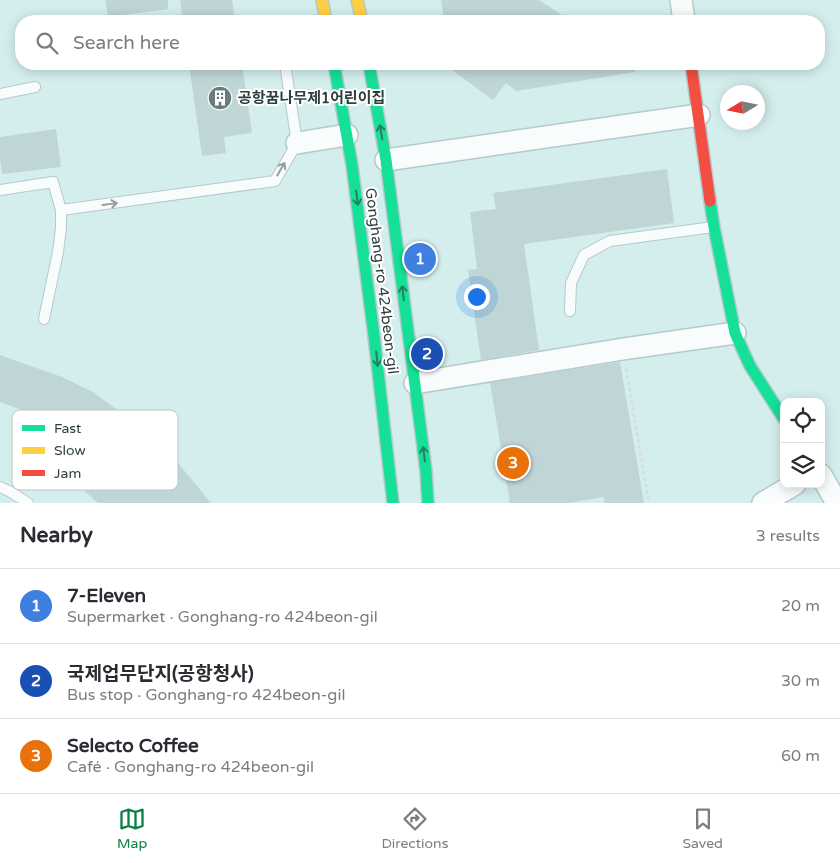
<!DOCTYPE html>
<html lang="en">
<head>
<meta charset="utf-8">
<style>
  body { margin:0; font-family:"Varela Round","Noto Sans KR",sans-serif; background:#f7f7f7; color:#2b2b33 }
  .controls { position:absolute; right:15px; bottom:15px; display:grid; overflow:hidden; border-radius:10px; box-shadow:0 2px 12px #0003 }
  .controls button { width:45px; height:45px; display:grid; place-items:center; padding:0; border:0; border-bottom:1px solid #e1e1e2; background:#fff; color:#2b2b33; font:25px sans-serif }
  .compass { position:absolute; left:720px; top:85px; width:45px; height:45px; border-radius:50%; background:#fff; box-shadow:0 2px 12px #0003; rotate:260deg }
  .you { position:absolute; left:476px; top:296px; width:18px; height:18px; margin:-12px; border:4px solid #fff; border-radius:50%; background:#1a73e8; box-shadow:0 0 0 8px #1a73e833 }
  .badge { display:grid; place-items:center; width:32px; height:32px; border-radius:50%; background:#0b8043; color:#fff; font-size:16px; font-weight:700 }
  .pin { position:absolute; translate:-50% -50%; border:2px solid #fff; box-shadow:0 1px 5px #0006 }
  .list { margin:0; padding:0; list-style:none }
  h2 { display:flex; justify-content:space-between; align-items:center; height:65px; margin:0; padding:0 20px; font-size:21px }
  h2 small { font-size:16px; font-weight:400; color:#7c7c81 }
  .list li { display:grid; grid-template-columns:32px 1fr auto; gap:15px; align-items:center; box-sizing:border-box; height:75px; padding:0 20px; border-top:1px solid #e1e1e2 }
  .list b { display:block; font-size:19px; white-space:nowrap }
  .list p { margin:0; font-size:16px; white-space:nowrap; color:#7c7c81 }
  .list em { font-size:16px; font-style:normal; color:#7c7c81 }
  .icon { flex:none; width:28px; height:28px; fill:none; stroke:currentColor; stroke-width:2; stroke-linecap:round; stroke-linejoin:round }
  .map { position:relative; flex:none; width:840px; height:503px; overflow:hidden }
  .search { position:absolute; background:#fff; box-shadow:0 2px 12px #0003; left:15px; right:15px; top:15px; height:55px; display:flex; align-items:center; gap:12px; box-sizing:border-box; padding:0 18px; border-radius:20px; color:#7c7c81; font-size:19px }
  .sheet { height:290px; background:#fff }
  nav { display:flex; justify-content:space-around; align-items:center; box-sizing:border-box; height:70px; border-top:1px solid #e1e1e2; background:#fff; font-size:14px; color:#7c7c81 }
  nav a { display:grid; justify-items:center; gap:2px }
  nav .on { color:#0b8043 }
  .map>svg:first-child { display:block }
  .building { fill:#c0d5d5 }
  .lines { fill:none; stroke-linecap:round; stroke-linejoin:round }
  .lane-casing { stroke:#b5caca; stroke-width:12 }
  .street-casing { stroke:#b5caca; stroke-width:24 }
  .fast-casing { stroke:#b5caca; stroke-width:14 }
  .slow-casing { stroke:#b5caca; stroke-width:14 }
  .jam-casing { stroke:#b5caca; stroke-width:14 }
  .path { stroke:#d7dede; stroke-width:3; stroke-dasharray:4 2.5; stroke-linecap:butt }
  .lane { stroke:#f9fcfc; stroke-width:10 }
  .street { stroke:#f9fcfc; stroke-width:21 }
  .fast { stroke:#16e098; stroke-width:11 }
  .slow { stroke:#ffcf43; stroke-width:11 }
  .jam { stroke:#f24e42; stroke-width:11 }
  .oneway { stroke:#247f63 }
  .oneway2 { stroke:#939e9e }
  .labels { text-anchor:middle; stroke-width:4; stroke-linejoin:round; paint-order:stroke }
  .poi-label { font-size:15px; font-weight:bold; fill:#2d3f3f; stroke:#fff; text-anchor:start }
  .street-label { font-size:15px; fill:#2d3f3f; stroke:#fff }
  .key { fill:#fff; stroke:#c0c5c5; stroke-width:1 }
  .key-label { font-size:14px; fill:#2d3f3f }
</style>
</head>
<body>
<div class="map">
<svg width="840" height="503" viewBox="0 0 840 503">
  <rect width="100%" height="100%" fill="#d4eeee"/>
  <path class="building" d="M105,0H168V9L108,17Z
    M180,0H232L235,21H183Z
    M441,0H539L571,21H444Z
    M189,64H242L252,133L224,137L226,153L202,156Z
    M444,64H634L635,72L516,91L506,83L493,100Z
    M56,129L61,167L2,174L0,158V137Z
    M667,169L674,223L524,244L539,350L481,360L468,270L477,269L470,212L496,209L493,193Z
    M0,355L62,377L93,392L116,409L137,424L174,458L211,503H98L67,476L45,465L52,454L34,446L28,435L33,414L0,402Z
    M620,362L644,503H604V497L568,503H510L490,383Z"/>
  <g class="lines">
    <g class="lane-casing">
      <path id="lane" d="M0,94L35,87
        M0,190L53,182L61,210V228L58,252L44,319
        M61,210L275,181L297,143L285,64
        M570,311L571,283L584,255L610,241L713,227
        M0,487L9,491L28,503"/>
    </g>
    <g class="street-casing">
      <path id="street" d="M681,0L684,21
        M297,143L347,135
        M386,160L699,115
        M415,383L623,349L735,333
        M821,475L837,503
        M763,503L795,484"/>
    </g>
    <g class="fast-casing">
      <path id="fast" d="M334,64L352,165L374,336L393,503
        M369,64L386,160L426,471L428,503
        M710,201L714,227L735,333L750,366L784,419"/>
    </g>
    <g class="slow-casing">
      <path id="slow" d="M322,0L326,21
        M357,0L362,21"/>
    </g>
    <g class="jam-casing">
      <path id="jam" d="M691,64L710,201"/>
    </g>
    <path class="path" d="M626,368L649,503"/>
    <use href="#lane" class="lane"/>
    <use href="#street" class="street"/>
    <use href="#fast" class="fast"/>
    <use href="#slow" class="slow"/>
    <use href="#jam" class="jam"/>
  </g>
  <defs><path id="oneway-shaft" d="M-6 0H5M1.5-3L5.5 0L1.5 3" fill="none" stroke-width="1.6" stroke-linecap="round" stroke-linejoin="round" transform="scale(1.25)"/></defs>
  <g class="oneway">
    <use href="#oneway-shaft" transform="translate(381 132) rotate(-100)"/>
    <use href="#oneway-shaft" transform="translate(357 198) rotate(83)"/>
    <use href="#oneway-shaft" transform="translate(403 293) rotate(-97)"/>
    <use href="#oneway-shaft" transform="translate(377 359) rotate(84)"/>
    <use href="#oneway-shaft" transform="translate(424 454) rotate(-97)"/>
  </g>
  <g class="oneway2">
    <use href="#oneway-shaft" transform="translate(281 169) rotate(-60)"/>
    <use href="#oneway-shaft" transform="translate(110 204) rotate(-8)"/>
  </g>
  <defs>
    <g id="building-disc" transform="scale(1.25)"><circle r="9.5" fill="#677c7c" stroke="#fff"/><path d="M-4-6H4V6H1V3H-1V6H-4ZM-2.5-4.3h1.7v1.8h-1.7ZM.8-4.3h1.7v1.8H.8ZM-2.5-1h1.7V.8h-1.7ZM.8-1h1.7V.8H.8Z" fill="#fff"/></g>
  </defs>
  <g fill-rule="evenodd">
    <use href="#building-disc" x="220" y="98"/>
  </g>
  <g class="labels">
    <g class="poi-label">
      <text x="238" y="103">공항꿈나무제1어린이집</text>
    </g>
    <g class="street-label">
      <text transform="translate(382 281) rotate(83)" y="5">Gonghang-ro 424beon-gil</text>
    </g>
  </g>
  <rect x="12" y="410" width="166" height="80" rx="8" class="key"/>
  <rect x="22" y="425" width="23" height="6" fill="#16e098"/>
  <rect x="22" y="447" width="23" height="7" fill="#ffcf43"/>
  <rect x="22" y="470" width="23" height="6" fill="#f24e42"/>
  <g class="key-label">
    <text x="54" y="433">Fast</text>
    <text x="54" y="455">Slow</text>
    <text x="54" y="478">Jam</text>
  </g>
</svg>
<div class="controls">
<button><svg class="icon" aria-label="locate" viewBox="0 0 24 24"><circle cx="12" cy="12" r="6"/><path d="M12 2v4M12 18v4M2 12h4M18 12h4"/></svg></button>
<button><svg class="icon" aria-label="layers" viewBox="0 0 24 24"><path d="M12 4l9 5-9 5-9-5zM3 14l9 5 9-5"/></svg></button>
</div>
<svg class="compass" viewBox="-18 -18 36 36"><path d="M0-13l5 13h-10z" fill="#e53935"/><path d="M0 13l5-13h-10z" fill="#7c7c81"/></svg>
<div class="you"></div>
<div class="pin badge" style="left:420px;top:259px;background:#3f7fe0">1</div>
<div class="pin badge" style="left:427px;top:354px;background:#1a4fb4">2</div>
<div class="pin badge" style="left:513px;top:463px;background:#e8710a">3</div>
<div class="search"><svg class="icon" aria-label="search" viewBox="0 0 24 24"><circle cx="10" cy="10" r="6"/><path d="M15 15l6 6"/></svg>Search here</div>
</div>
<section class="sheet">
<h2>Nearby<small>3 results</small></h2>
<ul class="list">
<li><span class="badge" style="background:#3f7fe0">1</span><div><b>7-Eleven</b><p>Supermarket · Gonghang-ro 424beon-gil</p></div><em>20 m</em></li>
<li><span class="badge" style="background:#1a4fb4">2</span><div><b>국제업무단지(공항청사)</b><p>Bus stop · Gonghang-ro 424beon-gil</p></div><em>30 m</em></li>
<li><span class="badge" style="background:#e8710a">3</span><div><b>Selecto Coffee</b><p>Café · Gonghang-ro 424beon-gil</p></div><em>60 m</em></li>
</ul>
</section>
<nav>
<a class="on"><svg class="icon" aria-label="map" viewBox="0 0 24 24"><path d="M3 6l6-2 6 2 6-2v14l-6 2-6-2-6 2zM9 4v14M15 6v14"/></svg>Map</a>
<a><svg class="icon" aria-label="directions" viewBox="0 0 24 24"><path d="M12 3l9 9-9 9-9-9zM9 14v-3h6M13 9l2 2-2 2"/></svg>Directions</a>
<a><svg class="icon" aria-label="saved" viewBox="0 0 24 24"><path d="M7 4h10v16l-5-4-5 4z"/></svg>Saved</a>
</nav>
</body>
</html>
